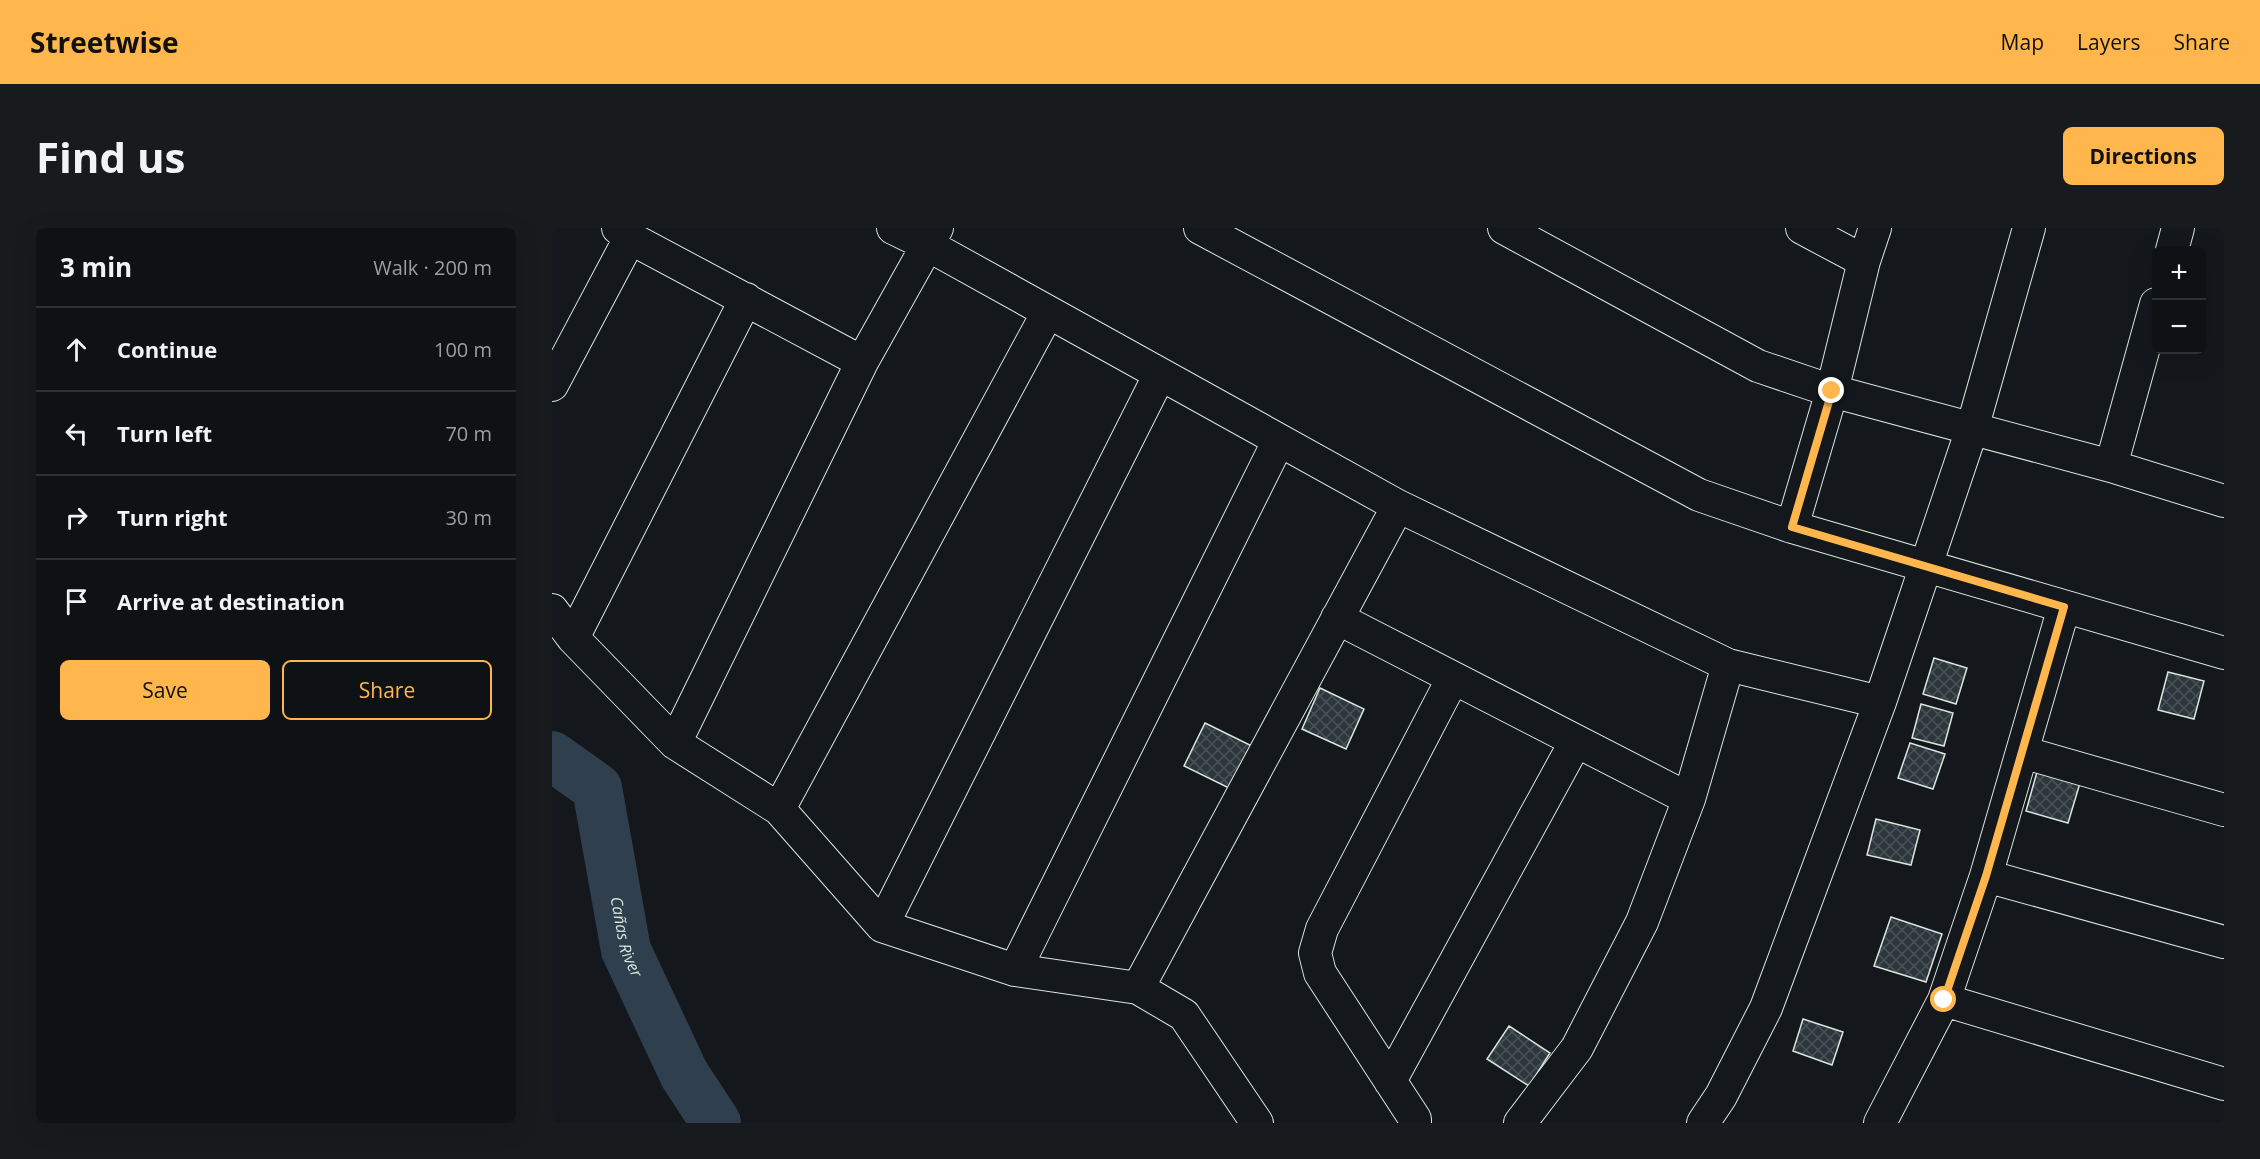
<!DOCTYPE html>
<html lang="en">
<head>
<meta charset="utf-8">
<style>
  body { margin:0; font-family:"Open Sans",sans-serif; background:#181b1e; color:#f1f3f6 }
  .controls { position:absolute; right:18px; top:18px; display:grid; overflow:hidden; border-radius:9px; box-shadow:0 6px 24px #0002 }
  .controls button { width:54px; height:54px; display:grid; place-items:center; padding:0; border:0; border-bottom:2px solid #2f3234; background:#0f1215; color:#f1f3f6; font:30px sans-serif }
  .stop { position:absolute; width:18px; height:18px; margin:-14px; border:4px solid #ffb74d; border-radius:50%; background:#fff }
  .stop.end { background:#ffb74d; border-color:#fff; box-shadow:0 2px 6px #0008 }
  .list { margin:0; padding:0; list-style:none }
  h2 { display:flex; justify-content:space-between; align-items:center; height:78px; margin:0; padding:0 24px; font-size:26px }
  h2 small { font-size:20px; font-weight:400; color:#9b9ea0 }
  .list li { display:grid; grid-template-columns:39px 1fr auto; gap:18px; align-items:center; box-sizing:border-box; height:84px; padding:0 24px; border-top:2px solid #2f3234 }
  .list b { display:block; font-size:22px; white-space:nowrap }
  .list em { font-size:20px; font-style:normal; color:#9b9ea0 }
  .actions { display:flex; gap:12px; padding:18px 24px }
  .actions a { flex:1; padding:14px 0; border:2px solid #ffb74d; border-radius:9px; text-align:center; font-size:21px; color:#ffb74d }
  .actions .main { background:#ffb74d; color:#111 }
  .icon { flex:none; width:33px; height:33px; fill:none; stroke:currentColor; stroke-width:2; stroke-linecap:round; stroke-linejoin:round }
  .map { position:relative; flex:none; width:1672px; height:895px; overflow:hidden; border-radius:9px }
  header { display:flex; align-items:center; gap:36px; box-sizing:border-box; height:84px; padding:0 30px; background:#ffb74d; color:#111 }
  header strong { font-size:28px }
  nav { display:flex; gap:33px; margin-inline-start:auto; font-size:21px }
  .intro { display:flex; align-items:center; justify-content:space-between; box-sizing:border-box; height:144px; padding:0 36px }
  h1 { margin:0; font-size:42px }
  .button { padding:15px 27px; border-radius:9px; background:#ffb74d; color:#111; font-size:21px; font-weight:700 }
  main { display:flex; gap:36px; padding:0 36px }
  aside { flex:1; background:#0f1215; border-radius:9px; box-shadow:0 6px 24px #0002 }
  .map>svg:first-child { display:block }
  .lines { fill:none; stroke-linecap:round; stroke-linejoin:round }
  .river { stroke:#2f3f4d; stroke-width:50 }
  .building { fill:url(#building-cross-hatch); stroke:#d8e6dc; stroke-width:1.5 }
  .minor-casing { stroke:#d8e6dc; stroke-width:34 }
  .minor { stroke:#14181c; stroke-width:32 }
  .route { stroke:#ffb74d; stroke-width:8 }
  .labels { text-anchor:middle; stroke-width:4.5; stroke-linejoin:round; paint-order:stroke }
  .water-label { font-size:16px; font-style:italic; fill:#d8e6dc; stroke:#14181c }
</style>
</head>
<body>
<header>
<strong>Streetwise</strong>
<nav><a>Map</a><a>Layers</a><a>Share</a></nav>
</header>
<div class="intro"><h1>Find us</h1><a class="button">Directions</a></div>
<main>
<aside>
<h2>3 min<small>Walk · 200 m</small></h2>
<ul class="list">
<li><svg class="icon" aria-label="ahead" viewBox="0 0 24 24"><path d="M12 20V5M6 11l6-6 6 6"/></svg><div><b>Continue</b></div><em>100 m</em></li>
<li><svg class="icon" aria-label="left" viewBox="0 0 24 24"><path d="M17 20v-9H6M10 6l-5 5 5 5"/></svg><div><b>Turn left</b></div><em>70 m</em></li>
<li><svg class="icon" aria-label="right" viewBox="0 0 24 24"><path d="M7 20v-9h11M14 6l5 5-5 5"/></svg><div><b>Turn right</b></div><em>30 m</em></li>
<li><svg class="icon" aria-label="arrive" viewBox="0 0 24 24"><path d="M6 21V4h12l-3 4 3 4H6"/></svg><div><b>Arrive at destination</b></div></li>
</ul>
<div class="actions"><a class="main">Save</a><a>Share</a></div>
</aside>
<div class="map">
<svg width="1672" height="895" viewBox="0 0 1672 895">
  <defs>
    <pattern id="building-cross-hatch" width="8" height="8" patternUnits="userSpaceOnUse" patternTransform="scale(1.5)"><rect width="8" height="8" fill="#2c363c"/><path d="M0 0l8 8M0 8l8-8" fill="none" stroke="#4a5358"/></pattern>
  </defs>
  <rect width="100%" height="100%" fill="#14181c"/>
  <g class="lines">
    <path class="river" id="s1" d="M0,528L45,560L74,722L132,846L164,895"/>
  </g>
  <path class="building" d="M1382,430L1415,440L1404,476L1371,466Z
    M1616,444L1652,453L1642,491L1606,482Z
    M768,460L812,481L794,521L750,501Z
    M1369,476L1401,485L1392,518L1360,510Z
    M653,495L702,519L681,562L632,538Z
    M1358,515L1393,526L1381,561L1346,550Z
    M1485,544L1528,555L1516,595L1474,583Z
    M1324,591L1368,602L1359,637L1315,627Z
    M1339,689L1390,706L1374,754L1322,738Z
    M1251,791L1291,804L1280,837L1241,823Z
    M957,798L998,825L977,858L935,831Z"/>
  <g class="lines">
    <g class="minor-casing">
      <path id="minor" d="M66,0L78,10L310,134
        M341,0L374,16L846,278L1176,437L1328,474
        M648,0L1147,267L1240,299L1672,425
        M952,0L1206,138L1280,163L1559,238L1672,273
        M1250,0L1312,33
        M1620,22L1626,0
        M0,157L78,10
        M1559,238L1604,76
        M1240,299L1280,163L1312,33L1323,0
        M0,382L21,410L123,515L227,581L330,698L463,742L586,760L632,787L705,895
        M785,390L1137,571
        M21,410L194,71
        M123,515L310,134L385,0
        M1470,524L1672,582
        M227,581L496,84
        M1434,648L1672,714
        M330,698L608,146
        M463,742L727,212
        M586,760L846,278
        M1392,772L1672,856
        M838,853L1024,513
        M863,895V891L768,745L763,725L770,701L901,450
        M968,895L1025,820L1090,694L1137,571L1176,437
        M1151,895L1169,868L1214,780L1328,474L1420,201L1477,0
        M1328,895L1392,772L1434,648L1512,379"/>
    </g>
    <use href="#minor" class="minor"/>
  </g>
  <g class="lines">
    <path class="route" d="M1280,163L1240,299L1512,379L1434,648L1392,772"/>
  </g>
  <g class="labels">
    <g class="water-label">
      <text dy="6" stroke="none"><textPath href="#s1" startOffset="207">Cañas River</textPath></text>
    </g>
  </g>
</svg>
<div class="controls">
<button>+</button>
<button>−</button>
</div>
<div class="stop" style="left:1392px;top:772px"></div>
<div class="stop end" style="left:1280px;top:163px"></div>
</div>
</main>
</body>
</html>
